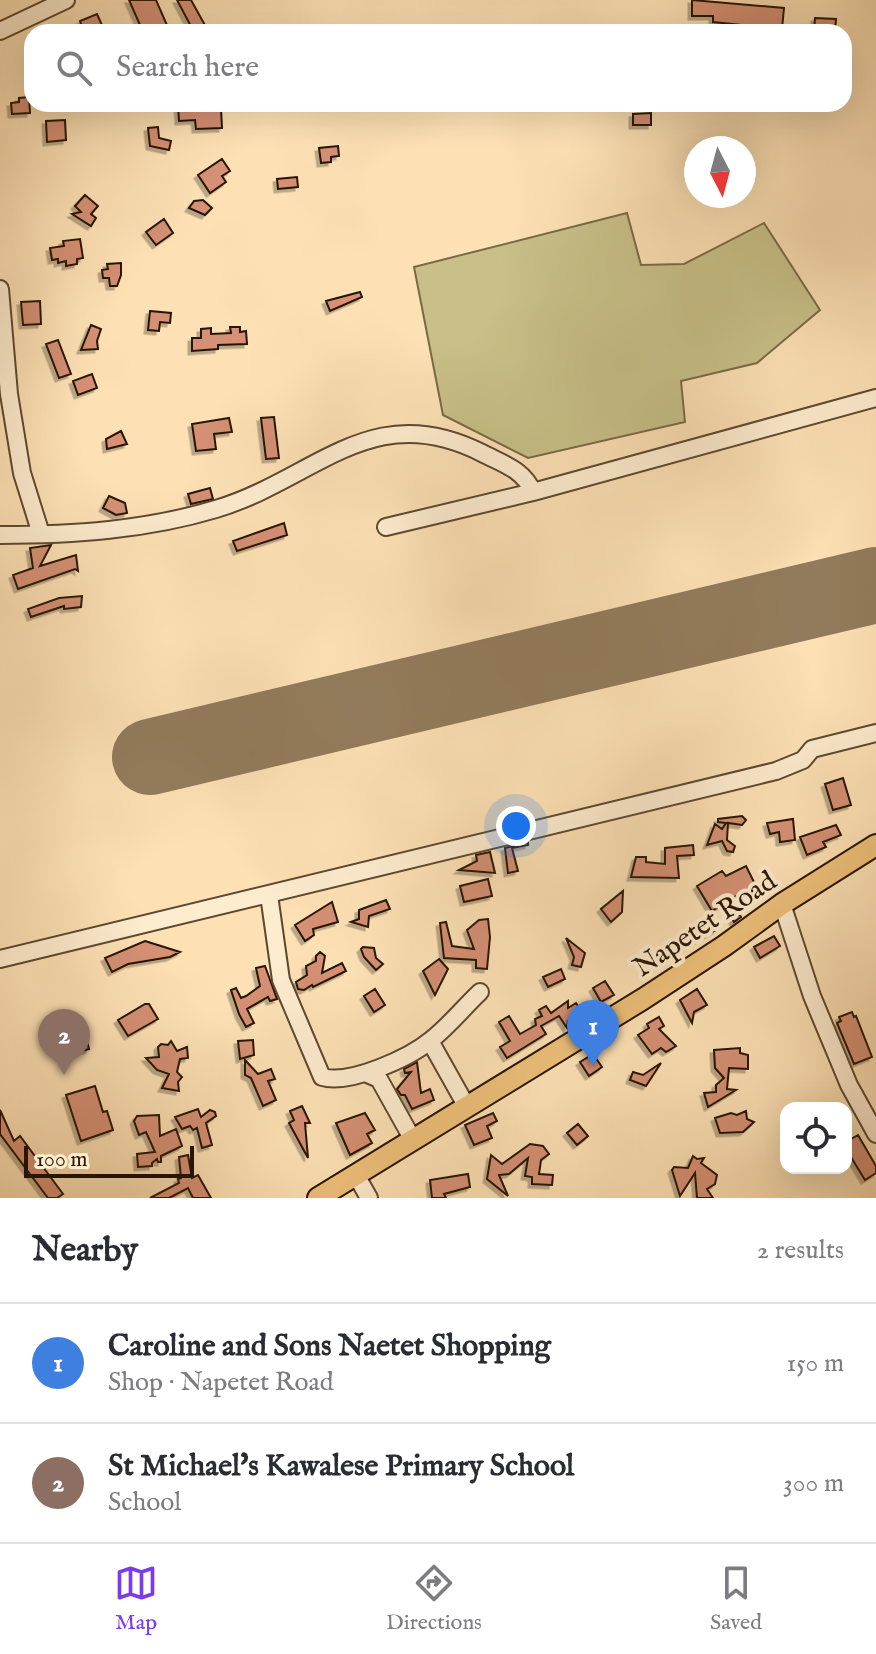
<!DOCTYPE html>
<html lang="en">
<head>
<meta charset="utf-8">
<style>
  body { margin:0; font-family:"IM FELL English",serif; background:#f7f7f7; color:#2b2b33 }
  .controls { position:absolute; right:24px; bottom:24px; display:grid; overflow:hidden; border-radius:16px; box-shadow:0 8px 32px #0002 }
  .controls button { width:72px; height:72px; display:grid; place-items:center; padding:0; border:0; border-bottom:2px solid #e1e1e2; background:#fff; color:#2b2b33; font:40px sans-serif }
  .compass { position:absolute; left:684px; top:136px; width:72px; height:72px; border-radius:50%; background:#fff; box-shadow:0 8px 32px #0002; rotate:174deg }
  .scale { position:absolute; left:24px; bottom:20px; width:170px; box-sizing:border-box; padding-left:8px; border:4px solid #281502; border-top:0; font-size:22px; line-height:28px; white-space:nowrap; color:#281502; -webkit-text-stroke:6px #feeccf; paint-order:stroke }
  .you { position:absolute; left:516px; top:826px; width:28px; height:28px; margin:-20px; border:6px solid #fff; border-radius:50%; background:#1a73e8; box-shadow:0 0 0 12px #1a73e833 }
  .badge { display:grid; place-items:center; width:52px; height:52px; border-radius:50%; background:#7c3aed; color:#fff; font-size:26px; font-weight:700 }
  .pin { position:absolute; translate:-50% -66px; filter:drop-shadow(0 2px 4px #0008) }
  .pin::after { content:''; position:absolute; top:42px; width:28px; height:24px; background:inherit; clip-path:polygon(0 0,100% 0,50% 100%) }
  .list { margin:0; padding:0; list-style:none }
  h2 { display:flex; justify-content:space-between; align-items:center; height:104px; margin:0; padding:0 32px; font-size:34px }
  h2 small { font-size:26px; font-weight:400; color:#7c7c81 }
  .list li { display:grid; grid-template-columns:52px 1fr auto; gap:24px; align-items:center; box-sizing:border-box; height:120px; padding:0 32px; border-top:2px solid #e1e1e2 }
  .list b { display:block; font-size:30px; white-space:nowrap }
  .list p { margin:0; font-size:26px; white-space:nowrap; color:#7c7c81 }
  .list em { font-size:26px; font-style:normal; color:#7c7c81 }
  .icon { flex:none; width:44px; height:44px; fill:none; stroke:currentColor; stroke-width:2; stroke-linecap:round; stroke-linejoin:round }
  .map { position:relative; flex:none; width:876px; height:1198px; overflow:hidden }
  .search { position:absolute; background:#fff; box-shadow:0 8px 32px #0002; left:24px; right:24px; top:24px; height:88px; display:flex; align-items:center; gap:20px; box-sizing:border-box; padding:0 28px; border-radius:24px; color:#7c7c81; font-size:30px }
  .sheet { height:344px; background:#fff }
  nav { display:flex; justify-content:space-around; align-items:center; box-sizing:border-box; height:112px; border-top:2px solid #e1e1e2; background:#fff; font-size:22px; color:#7c7c81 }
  nav a { display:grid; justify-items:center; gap:4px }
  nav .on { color:#7c3aed }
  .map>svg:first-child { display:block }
  .green { fill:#c8c088; stroke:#786a45; stroke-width:2 }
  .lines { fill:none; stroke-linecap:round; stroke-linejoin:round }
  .runway { stroke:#927b5c; stroke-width:76 }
  .building { fill:#d59074; stroke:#281502; stroke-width:2; filter:url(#shadow) }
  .minor-casing { stroke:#5d482f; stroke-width:20 }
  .major-casing { stroke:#281502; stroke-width:24 }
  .minor { stroke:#feeccf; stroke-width:16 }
  .major { stroke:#eec07a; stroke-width:20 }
  .labels { text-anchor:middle; stroke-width:8; stroke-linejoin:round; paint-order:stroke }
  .street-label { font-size:28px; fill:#281502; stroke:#feeccf }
</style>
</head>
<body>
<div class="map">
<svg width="876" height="1198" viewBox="0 0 876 1198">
  <defs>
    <filter id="shadow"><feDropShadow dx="-3.5" dy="3.5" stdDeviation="0" flood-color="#0004"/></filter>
  </defs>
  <rect width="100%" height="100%" fill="#fde1b5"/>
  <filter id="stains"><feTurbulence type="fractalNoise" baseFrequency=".0025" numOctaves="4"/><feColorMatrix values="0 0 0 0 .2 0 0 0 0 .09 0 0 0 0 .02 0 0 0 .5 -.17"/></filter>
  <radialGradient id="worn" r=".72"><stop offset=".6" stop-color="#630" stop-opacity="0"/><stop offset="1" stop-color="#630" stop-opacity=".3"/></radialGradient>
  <path class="green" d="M627,213L641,265L684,264L764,223L820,310L757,363L681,381L685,422L528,458L443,415L414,267Z"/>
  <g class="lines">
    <path class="runway" d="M150,757L876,585"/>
  </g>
  <path class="building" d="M129,0H156L170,32H143Z
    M177,0H191L206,27L194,32Z
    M692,0L784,8L782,29L713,22V16H692Z
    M97,14L105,32H84L80,21Z
    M815,18L836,19L835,32L814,31Z
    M29,97L30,113L12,114L11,103L19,102V98Z
    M178,104H193V111L221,109L222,128L196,129L195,120L179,121Z
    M651,113V125H633V114Z
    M65,120L66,140L47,142L46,121Z
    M158,127L159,138L171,141L169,150L150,146L148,128Z
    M338,146L339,156L331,157V162L321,163L319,148Z
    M222,159L230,171L222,176L226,182L210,193L198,175Z
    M297,177L298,187L278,189L277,179Z
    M85,195L98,206L91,214L96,218L91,226L72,214L81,212L75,206Z
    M203,200L212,208L205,215L189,208L194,201Z
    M164,219L173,233L156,245L146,232Z
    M80,239L83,258L77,259V264L66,266V261L58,263V259L52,260L50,248L64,246L63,241Z
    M121,263V275L117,286H110L109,278H103L102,270L108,269L107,264Z
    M360,292L362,297L330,311L326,301Z
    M40,301L41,324L23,325L21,302Z
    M150,311L171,313L170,323L160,322L159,331L148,330Z
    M91,325L101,329L97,341L98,349L81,350Z
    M230,327H240V332L246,331L247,344L218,345V349L192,351V338H201V329L211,328V334L231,333Z
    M58,340L71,374L59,378L46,344Z
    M92,374L97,388L78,395L73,381Z
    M274,417L279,458L266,459L261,418Z
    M229,418L232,432L214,434L216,449L196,451L192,424Z
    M121,431L127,444L107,449L106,439Z
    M210,488L213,499L191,504L188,494Z
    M109,496L125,503L127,513L116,515L103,508Z
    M284,523L287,535L237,551L233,541Z
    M51,545L40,566L76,555L78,571L75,569L18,589L13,575L33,568L30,548Z
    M82,596L81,607L64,609V606L31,617L28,609L59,598Z
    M843,778L851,805L833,810L825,784Z
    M742,816L746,820L742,825L728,823L727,840L735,846L733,852L727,851L722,841L707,845L715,824L722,829L726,823L718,822V819Z
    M793,819L795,840L780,842L779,832L770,834L767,823Z
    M836,825L841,835L823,842L826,847L807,855L800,837Z
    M528,842V845L512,848L518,871L508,873L505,848Z
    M693,845L694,855L677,856L679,878L631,877L636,857H646V862L665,864V848Z
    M490,852L495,873L459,870L477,861L476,855Z
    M746,866L757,888L748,893L746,890L731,899L741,917L734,922L723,904L712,911L697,886L722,871L726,876Z
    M488,879L492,896L464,902L460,886Z
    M623,891L622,912L611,922L601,909Z
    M386,900L390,909L369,916L368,927L351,922L359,919V910Z
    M332,902L338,922L313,929L314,935L305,941L295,925Z
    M488,919L490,937L487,969L476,968V960L444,958L440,923L446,922L452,946L474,949L467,930L479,920Z
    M709,920L716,930L686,947L678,938Z
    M774,936L780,946L760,958L754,947Z
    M566,938L585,953L581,967L572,965L574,957Z
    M145,941L180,952L170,957L128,964L112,972L105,958Z
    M363,947L374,948L376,958L383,964L376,970L364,957L361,949Z
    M320,952L325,956L322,973L342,963L346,971L313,987L312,985L304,990L298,989L296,982L307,975L306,966L316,961V956Z
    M439,959L448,969L435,995L423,971Z
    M265,966L277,999L270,1001L268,997L247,1009L254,1023L246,1027L239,1014L231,990L236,988L241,998L246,996L260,986L256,968Z
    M561,969L565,979L548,987L543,977Z
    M605,981L614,995L601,1002L593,988Z
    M375,989L385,1005L374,1012L364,996Z
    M697,989L707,1005L694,1012L692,1023L680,1000Z
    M568,1001V1008L576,1003L582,1012L568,1021L567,1028L559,1016L541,1026L546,1034L507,1058L500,1047L510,1041L499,1022L509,1016L520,1034L536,1025L535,1019L542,1016L539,1010L546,1006L551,1013Z
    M145,1004H149L158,1019L128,1036L118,1020Z
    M852,1012L854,1017L856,1016L872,1057L854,1064L837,1023L841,1021L839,1017Z
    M659,1017L664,1026L659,1029L676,1046L666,1052L661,1048L652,1054L638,1035L649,1028L647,1024Z
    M84,1030L89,1049L60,1057L55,1038Z
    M253,1040L254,1055L240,1059L238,1041Z
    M171,1041L177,1051L187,1047L188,1058L180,1059L177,1072L182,1077L178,1082L179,1091L162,1088L169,1074L157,1070L146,1058L159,1057L158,1047L161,1044L168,1045Z
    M740,1048V1053L748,1055V1069L729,1068L727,1089L736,1090L708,1107L704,1093L716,1092V1085L724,1078L715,1068L714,1050Z
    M593,1054L602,1067L589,1076L580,1062Z
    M245,1060L258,1074L271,1069L275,1079L268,1081L276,1100L263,1106L251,1078L245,1075Z
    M417,1062L421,1093L430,1089L434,1100L412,1109L405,1095H401L397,1089L411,1072L405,1073L404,1069Z
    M661,1063L646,1086L630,1080L633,1072L643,1075Z
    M95,1086L103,1112L107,1111L113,1130L81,1141L66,1095Z
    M302,1106L310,1123H305L308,1158L289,1123L294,1120L290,1111Z
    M198,1109L201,1117L210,1110L215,1112L216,1116L206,1123L212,1145L202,1148L197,1128L193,1130L190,1126L182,1129L175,1117Z
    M0,1110L14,1141L20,1136L63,1194L57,1198H48L0,1134Z
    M746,1111L747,1119L754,1122L743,1132L720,1133L715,1118L731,1113L737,1115Z
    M365,1113L375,1130L367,1134L372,1143L350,1155L336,1123Z
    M493,1113L497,1121L487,1126L492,1138L474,1145L465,1125Z
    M159,1115L160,1136L176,1129L182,1146L161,1156V1162H158L157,1159L152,1163V1166L138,1167L137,1154L155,1152L146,1132L139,1135L134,1121L137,1116Z
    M578,1124L588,1136L577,1145L567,1133Z
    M858,1135L876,1166V1173L865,1180L846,1149V1142Z
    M530,1144L543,1146L549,1154L541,1160L539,1174L553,1175L552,1185L532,1184V1177L525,1176L528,1158L509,1174L499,1175L508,1196L487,1179L491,1155L502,1164Z
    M188,1155L192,1178L198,1175L211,1198H193L188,1188L169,1198H150L179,1183L178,1179L181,1178L179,1157Z
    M693,1156L697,1159L704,1158L701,1163L717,1175L715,1184L707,1189L713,1198H697L695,1173L680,1196L672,1170L674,1167L688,1168Z
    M468,1174L470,1187L444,1194L446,1198H432L430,1180Z"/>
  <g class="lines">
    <g class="minor-casing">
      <path id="minor" d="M0,31L66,0
        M0,289L9,394L22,473L41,534
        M386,527L533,492L876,398
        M0,535C73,535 146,530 216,509C316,479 371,397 482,453C503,464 523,469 533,492
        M269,895L281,980L322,1077C350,1085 409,1058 431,1040C449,1026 464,1007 480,992
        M782,904L812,996L849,1085L876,1134
        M0,959L776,771L803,760L812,749L876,733
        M430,1041L467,1107
        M365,1073L379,1079L413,1140
        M356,1175L369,1198"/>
    </g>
    <g class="major-casing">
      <path id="major" d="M318,1198L643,999L724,946L782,904L876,845"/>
    </g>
    <use href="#minor" class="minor"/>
    <use href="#major" class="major"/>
  </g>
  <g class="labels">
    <g class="street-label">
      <text transform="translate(704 923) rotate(-34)" y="10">Napetet Road</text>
    </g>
  </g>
  <rect width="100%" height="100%" filter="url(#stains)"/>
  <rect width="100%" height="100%" fill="url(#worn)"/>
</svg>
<div class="controls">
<button><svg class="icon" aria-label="locate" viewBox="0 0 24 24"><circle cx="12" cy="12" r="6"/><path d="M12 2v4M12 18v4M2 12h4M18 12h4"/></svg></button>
</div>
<svg class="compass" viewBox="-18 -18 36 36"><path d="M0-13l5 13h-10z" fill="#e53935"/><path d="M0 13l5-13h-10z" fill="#7c7c81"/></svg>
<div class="scale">100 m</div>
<div class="you"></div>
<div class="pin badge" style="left:593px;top:1066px;background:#3f7fe0">1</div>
<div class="pin badge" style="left:64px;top:1075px;background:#8d6e63">2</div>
<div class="search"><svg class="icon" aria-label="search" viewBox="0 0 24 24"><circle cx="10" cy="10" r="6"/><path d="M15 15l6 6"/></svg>Search here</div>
</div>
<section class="sheet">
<h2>Nearby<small>2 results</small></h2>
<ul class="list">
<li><span class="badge" style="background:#3f7fe0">1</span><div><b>Caroline and Sons Naetet Shopping</b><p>Shop · Napetet Road</p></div><em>150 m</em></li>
<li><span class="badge" style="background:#8d6e63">2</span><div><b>St Michael's Kawalese Primary School</b><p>School</p></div><em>300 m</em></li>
</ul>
</section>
<nav>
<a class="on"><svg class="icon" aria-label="map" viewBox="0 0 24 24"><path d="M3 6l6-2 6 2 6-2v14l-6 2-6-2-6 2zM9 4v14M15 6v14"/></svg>Map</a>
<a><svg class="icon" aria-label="directions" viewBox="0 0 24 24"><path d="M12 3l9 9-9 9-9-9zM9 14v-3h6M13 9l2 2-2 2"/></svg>Directions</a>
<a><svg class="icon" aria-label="saved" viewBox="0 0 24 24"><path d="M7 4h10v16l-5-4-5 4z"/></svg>Saved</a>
</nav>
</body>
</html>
